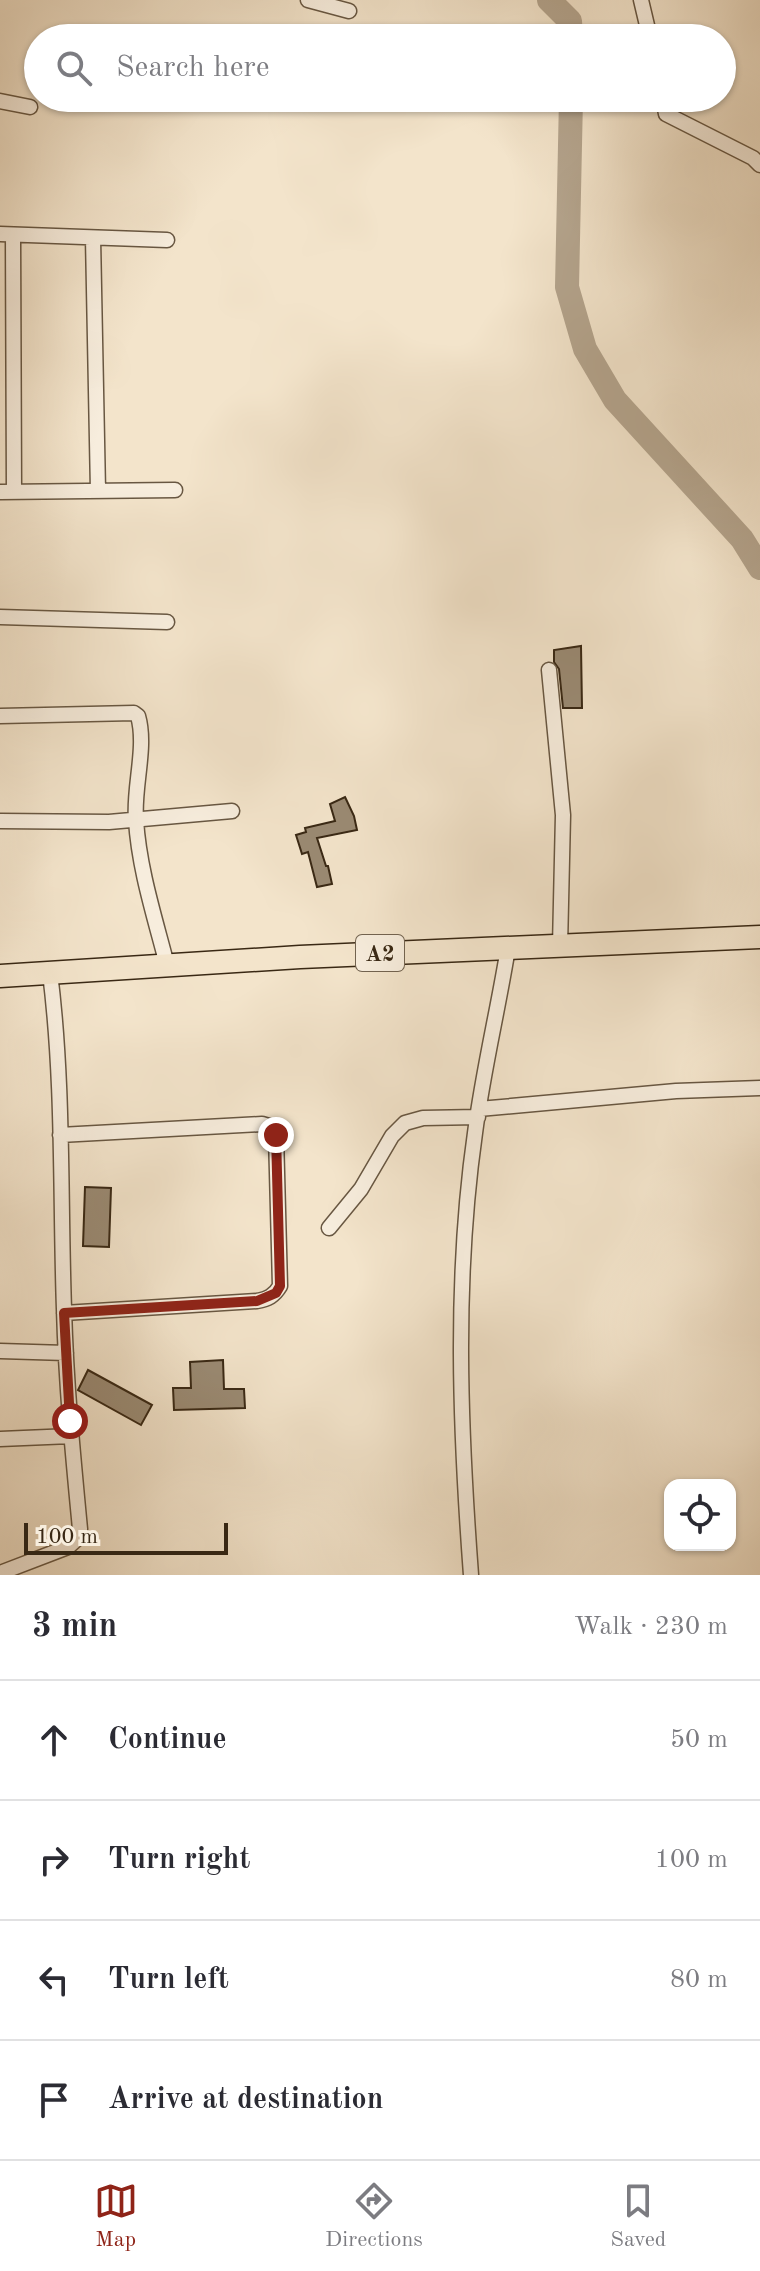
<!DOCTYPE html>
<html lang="en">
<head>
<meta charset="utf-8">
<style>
  body { margin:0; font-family:"Old Standard TT",serif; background:#f2f2f3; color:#2b2b33 }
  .controls { position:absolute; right:24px; bottom:24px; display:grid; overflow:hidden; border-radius:16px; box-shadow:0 2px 6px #0004 }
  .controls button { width:72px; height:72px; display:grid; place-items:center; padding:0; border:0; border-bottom:2px solid #e1e1e2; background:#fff; color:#2b2b33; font:40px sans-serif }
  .scale { position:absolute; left:24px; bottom:20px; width:204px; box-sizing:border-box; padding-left:8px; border:4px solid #392814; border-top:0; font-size:22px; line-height:28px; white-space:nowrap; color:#392814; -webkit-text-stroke:6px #f7eddd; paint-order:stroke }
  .stop { position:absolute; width:24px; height:24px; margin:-18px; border:6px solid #8f2418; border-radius:50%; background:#fff }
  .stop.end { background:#8f2418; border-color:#fff; box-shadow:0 2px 8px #0008 }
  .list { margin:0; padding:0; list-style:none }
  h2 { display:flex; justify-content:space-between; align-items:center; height:104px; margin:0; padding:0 32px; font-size:34px }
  h2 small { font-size:26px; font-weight:400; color:#7c7c81 }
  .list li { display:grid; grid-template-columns:52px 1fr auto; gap:24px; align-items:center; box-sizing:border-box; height:120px; padding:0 32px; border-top:2px solid #e1e1e2 }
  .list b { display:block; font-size:30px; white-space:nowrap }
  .list em { font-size:26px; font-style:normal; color:#7c7c81 }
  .icon { flex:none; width:44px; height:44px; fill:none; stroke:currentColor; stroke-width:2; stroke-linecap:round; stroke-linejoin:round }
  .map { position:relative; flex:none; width:760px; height:1575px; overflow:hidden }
  .search { position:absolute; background:#fff; box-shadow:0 2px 6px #0004; left:24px; right:24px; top:24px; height:88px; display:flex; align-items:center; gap:20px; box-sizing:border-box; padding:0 28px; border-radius:44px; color:#7c7c81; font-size:30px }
  .sheet { height:584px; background:#fff }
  nav { display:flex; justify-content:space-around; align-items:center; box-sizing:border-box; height:112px; border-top:2px solid #e1e1e2; background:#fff; font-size:22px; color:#7c7c81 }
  nav a { display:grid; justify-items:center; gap:4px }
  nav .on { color:#8f2418 }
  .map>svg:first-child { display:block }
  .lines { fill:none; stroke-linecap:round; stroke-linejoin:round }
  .river { stroke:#b4a48d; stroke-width:24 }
  .building { fill:#9a8a73; stroke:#392814; stroke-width:2 }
  .minor-casing { stroke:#685742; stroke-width:17 }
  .trunk-casing { stroke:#392814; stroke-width:25 }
  .minor { stroke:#f7eddd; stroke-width:14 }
  .trunk { stroke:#f3e4cb; stroke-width:22 }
  .route { stroke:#8f2418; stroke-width:10 }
  .labels { text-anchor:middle; stroke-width:8; stroke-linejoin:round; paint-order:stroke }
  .shield { fill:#f7eddd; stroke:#726350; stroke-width:2 }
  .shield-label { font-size:22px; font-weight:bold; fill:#392814 }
</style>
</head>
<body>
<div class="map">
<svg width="760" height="1575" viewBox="0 0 760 1575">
  <rect width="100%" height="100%" fill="#f3e4cb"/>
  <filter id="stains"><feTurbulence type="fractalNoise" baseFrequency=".0025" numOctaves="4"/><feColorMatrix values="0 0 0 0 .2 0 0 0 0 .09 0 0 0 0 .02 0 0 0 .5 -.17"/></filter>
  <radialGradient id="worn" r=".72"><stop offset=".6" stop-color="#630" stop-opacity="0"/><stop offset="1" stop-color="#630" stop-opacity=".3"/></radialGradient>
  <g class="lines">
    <path class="river" d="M549,0L570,21L571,38
      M571,98L567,287L585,349L615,400L742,539L760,568"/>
  </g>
  <path class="building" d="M581,646L582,708H563L559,669L554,662V650Z
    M345,797L354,816L357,830L317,838L326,866H328L332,884L317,887L308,852L302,854L296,835L306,832L305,828L335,821L330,804Z
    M85,1187L111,1188L109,1247L83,1246Z
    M223,1360L224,1389H244L245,1408L174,1410L173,1388H191L190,1362Z
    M88,1370L152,1405L141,1425L78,1390Z"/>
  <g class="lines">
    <g class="minor-casing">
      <path id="minor" d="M308,0L349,11
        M641,0L650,38
        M663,98L666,114L753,158L760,165
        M0,101L30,107
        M0,234L167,240
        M13,235L14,492
        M93,238L98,491
        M0,492L175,490
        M0,617L167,622
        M549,670L563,815L560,946
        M0,716L134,713L138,716C147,747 133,788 136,820C139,869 155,918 167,965
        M0,821L109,822L232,811
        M479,1109L676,1091L760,1088
        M60,1135L262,1124L272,1127L276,1135L280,1286C274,1296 268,1299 257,1301L64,1313
        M329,1228L361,1189L392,1136L405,1123L423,1118L478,1117
        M0,1351L66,1353
        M0,1439L71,1436
        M0,1573L68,1547L77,1539L80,1529C73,1456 66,1383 64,1309C60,1197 64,1084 50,973
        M471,1575C460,1428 454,1280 475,1133C483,1071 498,1010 508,948"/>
    </g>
    <g class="trunk-casing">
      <path id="trunk" d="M0,976L300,957L760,937"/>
    </g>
    <use href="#minor" class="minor"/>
    <use href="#trunk" class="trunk"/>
  </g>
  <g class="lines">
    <path class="route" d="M70,1421L64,1313L257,1301L276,1293L280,1286L276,1135"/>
  </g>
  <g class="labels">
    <rect class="shield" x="356" y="935" width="48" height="36" rx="6"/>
    <g class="shield-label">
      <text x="380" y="961">A2</text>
    </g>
  </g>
  <rect width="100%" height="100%" filter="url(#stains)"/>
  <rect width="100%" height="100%" fill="url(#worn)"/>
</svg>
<div class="controls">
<button><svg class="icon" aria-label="locate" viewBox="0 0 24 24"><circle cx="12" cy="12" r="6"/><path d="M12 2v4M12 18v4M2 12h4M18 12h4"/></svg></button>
</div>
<div class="scale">100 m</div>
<div class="stop" style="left:70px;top:1421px"></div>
<div class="stop end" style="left:276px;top:1135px"></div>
<div class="search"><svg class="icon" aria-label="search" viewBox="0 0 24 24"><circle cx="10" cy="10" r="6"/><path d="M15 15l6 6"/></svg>Search here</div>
</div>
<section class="sheet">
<h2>3 min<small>Walk · 230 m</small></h2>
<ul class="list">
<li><svg class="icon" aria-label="ahead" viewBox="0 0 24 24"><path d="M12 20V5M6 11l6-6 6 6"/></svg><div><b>Continue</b></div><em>50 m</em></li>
<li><svg class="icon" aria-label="right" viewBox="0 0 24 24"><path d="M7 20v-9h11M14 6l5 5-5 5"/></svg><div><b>Turn right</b></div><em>100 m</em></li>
<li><svg class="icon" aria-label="left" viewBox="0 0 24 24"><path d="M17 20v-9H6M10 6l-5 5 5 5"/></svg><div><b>Turn left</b></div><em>80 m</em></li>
<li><svg class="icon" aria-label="arrive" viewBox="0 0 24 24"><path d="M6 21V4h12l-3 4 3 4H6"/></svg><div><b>Arrive at destination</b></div></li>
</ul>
</section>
<nav>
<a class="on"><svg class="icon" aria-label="map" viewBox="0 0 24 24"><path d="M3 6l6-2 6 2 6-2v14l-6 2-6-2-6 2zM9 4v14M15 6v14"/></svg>Map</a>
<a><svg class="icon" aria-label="directions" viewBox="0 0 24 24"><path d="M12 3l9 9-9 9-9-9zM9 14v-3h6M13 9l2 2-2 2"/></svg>Directions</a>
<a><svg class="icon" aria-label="saved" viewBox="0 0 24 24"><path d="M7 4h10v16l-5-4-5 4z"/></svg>Saved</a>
</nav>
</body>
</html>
